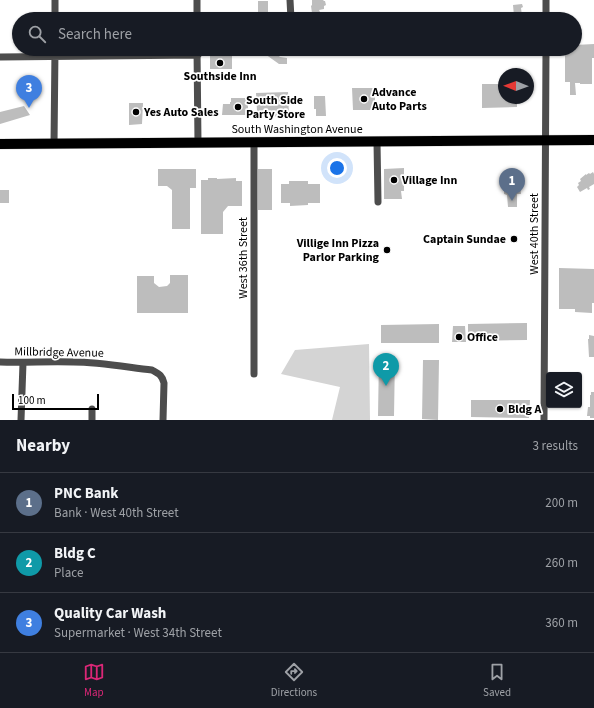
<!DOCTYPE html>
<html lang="en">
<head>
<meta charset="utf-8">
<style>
  body { margin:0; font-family:"Source Sans 3",sans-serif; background:#242831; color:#f1f3f6 }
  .controls { position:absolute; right:12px; bottom:12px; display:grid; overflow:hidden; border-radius:4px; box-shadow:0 1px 3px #0004 }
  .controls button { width:36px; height:36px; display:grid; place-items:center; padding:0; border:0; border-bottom:1px solid #363941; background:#171b24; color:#f1f3f6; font:20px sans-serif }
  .compass { position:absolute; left:498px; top:68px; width:36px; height:36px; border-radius:50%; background:#171b24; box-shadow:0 1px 3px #0004; rotate:271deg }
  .scale { position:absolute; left:12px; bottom:10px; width:87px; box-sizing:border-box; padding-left:4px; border:2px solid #000; border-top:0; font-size:11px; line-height:14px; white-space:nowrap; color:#000; -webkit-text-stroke:3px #fff; paint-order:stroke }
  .you { position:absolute; left:337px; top:168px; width:14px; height:14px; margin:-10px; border:3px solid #fff; border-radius:50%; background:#1a73e8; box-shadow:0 0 0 6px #1a73e833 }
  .badge { display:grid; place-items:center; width:26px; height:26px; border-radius:50%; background:#db2777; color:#fff; font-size:13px; font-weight:700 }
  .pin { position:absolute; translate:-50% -33px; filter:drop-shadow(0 1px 2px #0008) }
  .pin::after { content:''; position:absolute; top:21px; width:14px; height:12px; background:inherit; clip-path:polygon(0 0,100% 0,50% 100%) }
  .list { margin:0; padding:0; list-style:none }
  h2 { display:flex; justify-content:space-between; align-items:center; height:52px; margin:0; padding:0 16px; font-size:17px }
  h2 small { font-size:13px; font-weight:400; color:#9ea1a6 }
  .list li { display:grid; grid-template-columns:26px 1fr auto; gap:12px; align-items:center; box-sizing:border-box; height:60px; padding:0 16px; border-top:1px solid #363941 }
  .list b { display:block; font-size:15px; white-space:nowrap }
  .list p { margin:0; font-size:13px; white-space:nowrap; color:#9ea1a6 }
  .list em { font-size:13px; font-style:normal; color:#9ea1a6 }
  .icon { flex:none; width:22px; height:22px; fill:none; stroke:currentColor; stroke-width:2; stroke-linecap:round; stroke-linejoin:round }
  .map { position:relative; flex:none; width:594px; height:420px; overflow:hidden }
  .search { position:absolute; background:#171b24; box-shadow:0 1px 3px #0004; left:12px; right:12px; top:12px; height:44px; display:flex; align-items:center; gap:10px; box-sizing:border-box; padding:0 14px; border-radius:22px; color:#9ea1a6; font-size:15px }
  .sheet { height:232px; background:#171b24 }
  nav { display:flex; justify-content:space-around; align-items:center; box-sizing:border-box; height:56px; border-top:1px solid #363941; background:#171b24; font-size:11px; color:#9ea1a6 }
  nav a { display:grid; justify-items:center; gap:2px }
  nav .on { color:#db2777 }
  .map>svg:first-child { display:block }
  .green { fill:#d4d4d4 }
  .building { fill:#bdbdbd }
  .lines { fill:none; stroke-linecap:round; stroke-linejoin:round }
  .major-casing { stroke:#dbdbdb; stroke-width:11 }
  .minor { stroke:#4d4d4d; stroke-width:7 }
  .major { stroke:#000; stroke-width:10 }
  .poi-dot { fill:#000; stroke:#fff; stroke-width:1.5 }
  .labels { text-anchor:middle; stroke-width:3.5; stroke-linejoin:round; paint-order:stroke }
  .poi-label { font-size:12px; font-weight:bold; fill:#000; stroke:#fff; text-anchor:start }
  .street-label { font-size:12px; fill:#000; stroke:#fff }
</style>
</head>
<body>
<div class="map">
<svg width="594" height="420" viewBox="0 0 594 420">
  <rect width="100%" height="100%" fill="#fff"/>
  <path class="green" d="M369,344L370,420H332L340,387L281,374L295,350Z"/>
  <path class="building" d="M312,0H323L324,1H325L326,5L324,6V9L319,10L320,12L312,13L311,6L312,5Z
    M258,1H268V17H258Z
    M522,4L523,7L521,8L522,16H514L513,5Z
    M594,44V58H592V84H580V83H575L576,95H570V82H565V49H575V45Z
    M268,49H271L280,54L279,56L280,57L287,58V64H279L265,54Z
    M291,49H314L302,56L292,55Z
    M210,54H232V69H210Z
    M482,84H504V98H517V107L482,108Z
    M352,88H375V110H353Z
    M288,92L289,116L256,117V111H257L256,93Z
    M314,96H325L326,116H316V109H314Z
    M231,98H248V112H249V115H222L223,104H230V102H231Z
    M129,103H143L142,124L129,125Z
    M24,106L30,115L0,124V112Z
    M404,168V191H401L402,199H384V169Z
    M158,169H196V188H190V229H172V190L167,186H158Z
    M258,169H272V210H258Z
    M593,172L594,174V184L589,187L590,189L588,190L587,188L580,192L577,187L579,185L578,183L581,181L580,179L586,174V175L589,173L590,174Z
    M208,178H217V179L236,178V181H242V206H228L223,212V234H201V180H208Z
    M289,181H308V184H320V203H308V205L290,206V203H281V184H289Z
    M504,183H520L521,194H517V207H508L507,195L504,194Z
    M0,190H9V203H0Z
    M559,268L594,269V303H592V313L575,312V309H559Z
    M170,275H188V313H137V276H154V283L159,287L167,286L170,283Z
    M527,323V340L468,341V324Z
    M439,324V343H381V325Z
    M453,326H465L466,342H452Z
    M589,335L594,336V357H589L588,339H589Z
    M379,356H395L394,416H378Z
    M423,360H439L438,420L422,419Z
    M591,392H594V418H590V416H587L588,407H590V395H591Z
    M471,400H530L529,418L471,417Z"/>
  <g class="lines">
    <g class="major-casing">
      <path id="major" d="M0,144L594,140"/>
    </g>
    <path class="minor" d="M197,0V19
      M290,0L291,19
      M55,19V0
      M546,19V0
      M197,49L198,143
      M0,57L198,55
      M254,142V374
      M377,142L378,202
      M54,144L55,49
      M0,362C25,363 49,361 73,362C100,362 126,367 152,370C159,374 162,375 164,383L163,420
      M21,420L23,363
      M92,420V409
      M544,420L546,49"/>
    <use href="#major" class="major"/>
  </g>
  <g class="poi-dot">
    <circle cx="220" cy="63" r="4"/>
    <circle cx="364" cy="99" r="4"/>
    <circle cx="238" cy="107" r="4"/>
    <circle cx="136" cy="112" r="4"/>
    <circle cx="394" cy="180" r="4"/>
    <circle cx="514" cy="239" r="4"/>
    <circle cx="387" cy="250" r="4"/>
    <circle cx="459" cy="337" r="4"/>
    <circle cx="500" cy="409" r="4"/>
  </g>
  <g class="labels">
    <g class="poi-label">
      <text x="220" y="80" text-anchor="middle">Southside Inn</text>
      <text x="372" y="96">Advance<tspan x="372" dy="14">Auto Parts</tspan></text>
      <text x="246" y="104">South Side<tspan x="246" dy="14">Party Store</tspan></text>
      <text x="144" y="116">Yes Auto Sales</text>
      <text x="402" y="184">Village Inn</text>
      <text x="506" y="243" text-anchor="end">Captain Sundae</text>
      <text x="379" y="247" text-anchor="end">Villige Inn Pizza<tspan x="379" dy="14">Parlor Parking</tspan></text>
      <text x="467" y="341">Office</text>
      <text x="508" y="413">Bldg A</text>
    </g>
    <g class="street-label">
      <text x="297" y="133">South Washington Avenue</text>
      <text transform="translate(534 234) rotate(-90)" y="4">West 40th Street</text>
      <text transform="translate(243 258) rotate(-90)" y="4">West 36th Street</text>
      <text transform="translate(59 352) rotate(1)" y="4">Millbridge Avenue</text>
    </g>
  </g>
</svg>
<div class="controls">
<button><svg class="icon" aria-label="layers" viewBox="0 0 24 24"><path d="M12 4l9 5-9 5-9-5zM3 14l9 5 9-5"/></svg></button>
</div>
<svg class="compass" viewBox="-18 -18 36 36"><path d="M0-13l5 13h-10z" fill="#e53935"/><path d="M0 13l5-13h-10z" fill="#9ea1a6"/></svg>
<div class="scale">100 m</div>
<div class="you"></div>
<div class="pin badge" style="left:512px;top:201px;background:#5c6f8a">1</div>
<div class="pin badge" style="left:386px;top:386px;background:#0f9aa8">2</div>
<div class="pin badge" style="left:29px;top:108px;background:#3f7fe0">3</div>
<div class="search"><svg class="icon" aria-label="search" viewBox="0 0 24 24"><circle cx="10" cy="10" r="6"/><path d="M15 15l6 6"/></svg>Search here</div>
</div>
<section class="sheet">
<h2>Nearby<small>3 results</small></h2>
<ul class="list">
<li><span class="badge" style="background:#5c6f8a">1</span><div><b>PNC Bank</b><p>Bank · West 40th Street</p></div><em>200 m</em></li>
<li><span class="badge" style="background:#0f9aa8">2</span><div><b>Bldg C</b><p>Place</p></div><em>260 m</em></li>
<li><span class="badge" style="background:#3f7fe0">3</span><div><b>Quality Car Wash</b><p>Supermarket · West 34th Street</p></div><em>360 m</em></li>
</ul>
</section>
<nav>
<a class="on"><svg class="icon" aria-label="map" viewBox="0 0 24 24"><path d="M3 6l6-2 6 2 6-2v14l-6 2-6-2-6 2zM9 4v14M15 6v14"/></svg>Map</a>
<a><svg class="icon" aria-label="directions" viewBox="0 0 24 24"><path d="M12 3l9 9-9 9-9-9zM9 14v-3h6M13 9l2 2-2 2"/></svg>Directions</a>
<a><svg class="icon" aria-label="saved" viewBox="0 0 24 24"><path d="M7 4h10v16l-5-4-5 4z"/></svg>Saved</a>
</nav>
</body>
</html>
